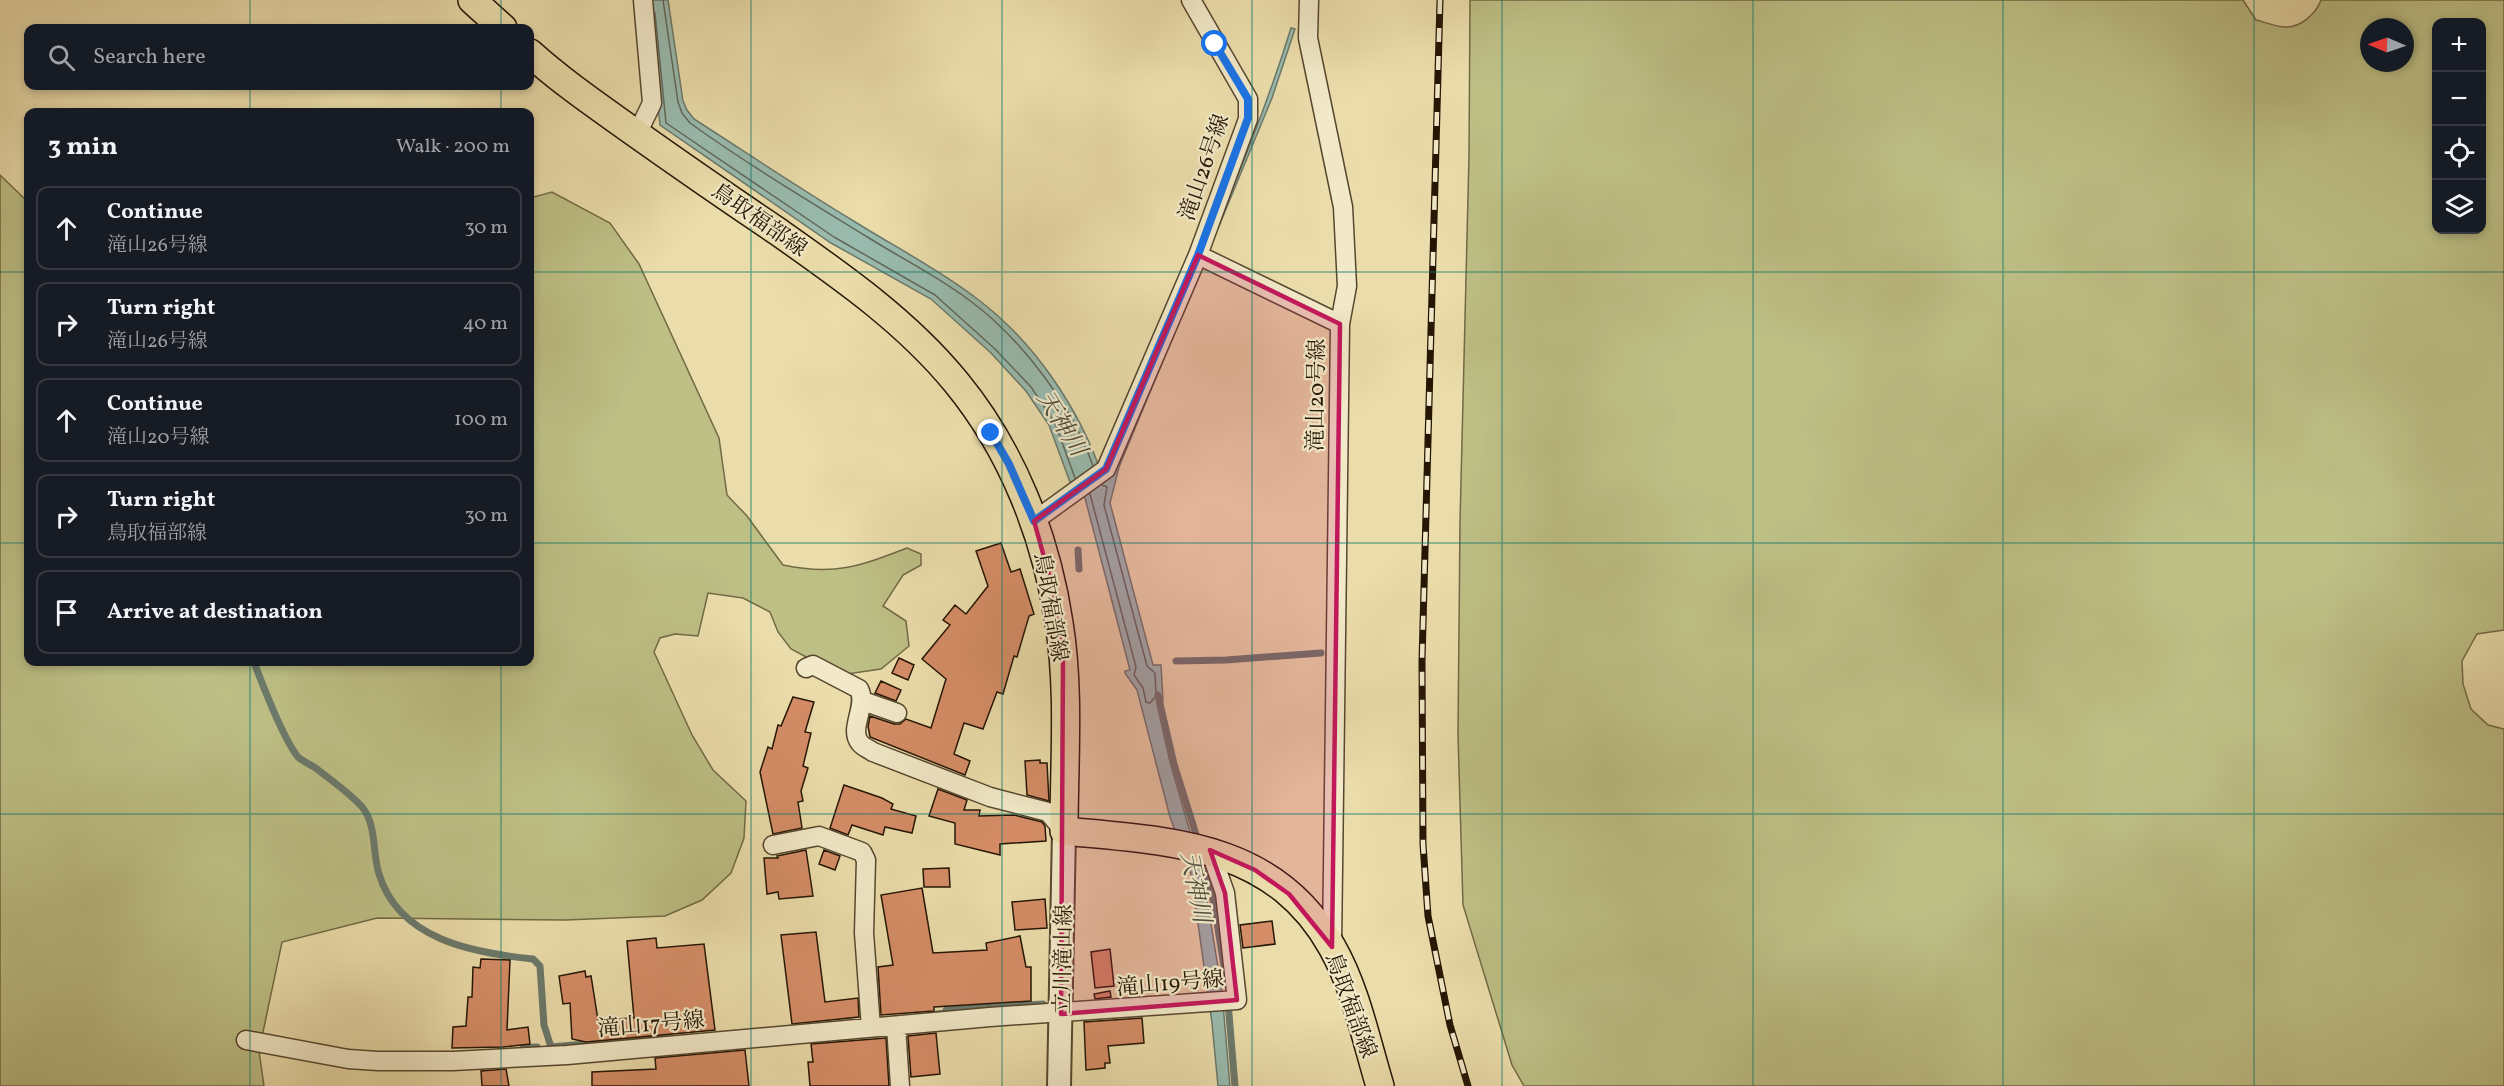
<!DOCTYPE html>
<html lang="en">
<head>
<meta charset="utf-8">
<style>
  body { margin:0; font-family:Vollkorn,"Noto Serif JP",serif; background:#242831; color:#f1f3f6 }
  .controls { position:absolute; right:18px; top:18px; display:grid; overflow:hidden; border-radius:12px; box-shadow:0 3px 9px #0003 }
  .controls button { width:54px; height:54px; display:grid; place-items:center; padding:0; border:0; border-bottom:2px solid #363941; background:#171b24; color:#f1f3f6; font:30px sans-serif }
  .compass { position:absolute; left:2360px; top:18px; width:54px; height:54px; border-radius:50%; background:#171b24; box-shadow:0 3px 9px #0003; rotate:272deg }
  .stop { position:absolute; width:18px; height:18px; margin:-14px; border:4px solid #1a73e8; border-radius:50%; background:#fff }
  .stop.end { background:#1a73e8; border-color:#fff; box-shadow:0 2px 6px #0008 }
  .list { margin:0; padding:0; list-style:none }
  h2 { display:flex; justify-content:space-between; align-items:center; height:78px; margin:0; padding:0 24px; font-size:26px }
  h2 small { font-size:20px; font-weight:400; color:#9ea1a6 }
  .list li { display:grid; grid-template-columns:39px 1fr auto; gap:18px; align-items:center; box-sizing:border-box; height:84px; margin:0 12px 12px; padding:0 12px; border:2px solid #363941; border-radius:12px }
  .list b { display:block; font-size:22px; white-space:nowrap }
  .list p { margin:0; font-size:20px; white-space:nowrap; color:#9ea1a6 }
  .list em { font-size:20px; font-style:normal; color:#9ea1a6 }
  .icon { flex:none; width:33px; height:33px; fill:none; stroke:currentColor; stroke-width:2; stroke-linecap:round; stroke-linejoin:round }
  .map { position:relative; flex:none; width:2504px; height:1086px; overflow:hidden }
  .search { position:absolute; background:#171b24; box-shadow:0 3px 9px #0003; left:24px; top:24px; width:510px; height:66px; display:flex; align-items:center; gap:15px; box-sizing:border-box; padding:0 21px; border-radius:12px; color:#9ea1a6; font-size:22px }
  .panel { position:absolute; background:#171b24; box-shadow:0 3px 9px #0003; left:24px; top:108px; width:510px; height:558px; border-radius:12px }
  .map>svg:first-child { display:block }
  .green { fill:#bdbf85; stroke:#716a44; stroke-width:1.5; fill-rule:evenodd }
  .water { fill:#99bbaf; stroke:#6b796b; stroke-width:1.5 }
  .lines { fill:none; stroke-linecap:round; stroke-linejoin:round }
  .shore { stroke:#5f685a; stroke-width:1.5 }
  .stream { stroke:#6b796b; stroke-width:7 }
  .building { fill:#d58d67; stroke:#251504; stroke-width:1.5 }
  .minor-casing { stroke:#56472e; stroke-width:21 }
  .tertiary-casing { stroke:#56472e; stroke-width:26 }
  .primary-casing { stroke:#251504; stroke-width:30 }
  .minor { stroke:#f2e9c8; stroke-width:18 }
  .tertiary { stroke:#f2e9c8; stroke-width:22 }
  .primary { stroke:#ebddab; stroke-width:27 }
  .rail-casing { stroke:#251504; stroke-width:7 }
  .rail { stroke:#f2e9c8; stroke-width:4.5; stroke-dasharray:14; stroke-linecap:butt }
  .route { stroke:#1a73e8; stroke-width:8 }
  .marked { fill:#c2185b; fill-opacity:0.2; stroke:#c2185b; stroke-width:4.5; stroke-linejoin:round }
  .grid { fill:none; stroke:#0f766e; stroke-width:1.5; stroke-opacity:0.55 }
  .labels { text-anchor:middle; stroke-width:4.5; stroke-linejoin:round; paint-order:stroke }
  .street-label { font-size:22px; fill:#251504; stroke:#f2e9c8 }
  .water-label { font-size:24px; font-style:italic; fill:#4e4f40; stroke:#f2e9c8 }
</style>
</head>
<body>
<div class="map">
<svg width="2504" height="1086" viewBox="0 0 2504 1086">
  <rect width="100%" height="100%" fill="#ebddab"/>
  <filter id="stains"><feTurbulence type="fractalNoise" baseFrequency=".00333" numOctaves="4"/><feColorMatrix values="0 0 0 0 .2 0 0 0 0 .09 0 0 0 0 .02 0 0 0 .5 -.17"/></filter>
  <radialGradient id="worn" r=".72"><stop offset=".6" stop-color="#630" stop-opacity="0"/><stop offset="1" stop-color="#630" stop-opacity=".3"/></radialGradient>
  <path class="green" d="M1470,0H2243L2256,20C2265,22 2276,27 2285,27C2300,28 2316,14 2321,0H2504V630L2477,634L2462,661L2463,684L2471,709L2488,725L2504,729V1086H1524L1512,1065L1463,905L1458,735L1460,522L1469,156ZM2436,22H2482V230H2436ZM2369,27H2405V63H2369Z
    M0,175L28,202V662H530V198L552,192L610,223L639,264L719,438L727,495L747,516L783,565C835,576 860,566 907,548L921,554V565L903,575L883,606L906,621L909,646L881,669L847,674L823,666L791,649L778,632L770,612L743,598L708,593L698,636L675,634L660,638L654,652L692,735L713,770L746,801L744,838L731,873L702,900L665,916L565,920L377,918L282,942L259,1051L264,1086H0Z"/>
  <path class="water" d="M647,0H668L683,101L687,110L694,119C747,153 799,188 852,220C893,246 937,268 976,298C1034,341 1080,409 1103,478C1169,330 1243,183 1291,28L1295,29L1272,98L1119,467L1110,503L1153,665H1161L1163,701L1157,704L1170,762L1204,881L1222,992L1230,1086H1218L1212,1023L1191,874L1170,817L1137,690L1125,673V671L1130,670L1085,498L1070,482L1049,425L1026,391L991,353L931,299L831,243L660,125Z"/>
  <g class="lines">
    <path class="shore" d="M663,0L678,102L682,113L690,123C747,164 809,201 869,238C904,260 941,278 973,303C1023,341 1072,406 1093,466
      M655,13L666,123L834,237L935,295L995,349L1031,387L1055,423L1075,478
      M1090,494L1136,667L1134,675L1143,688L1146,702L1150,703L1156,696L1155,673L1147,666L1104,505L1107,487L1102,485"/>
    <path class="stream" d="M1078,550L1079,569
      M1176,661L1226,660L1321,653
      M254,662C262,684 284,740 298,757C303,762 312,765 317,769C332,781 351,794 363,808C377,827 372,852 379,874C399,940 474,953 533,959L540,966L544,1025L551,1047L666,1037
      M1158,695L1174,764L1199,844
      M1203,857L1214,904L1227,985
      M1228,1002L1235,1086
      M937,1014L945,1013L946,1010L1043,1004
      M523,1048L537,1047"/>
  </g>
  <path class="building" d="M1001,543L1011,572L1020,569L1034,614L1029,616L1017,657L1014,656L1003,694L997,692L983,729L964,723L954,754L970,761L965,775L870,737L868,726L870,716L894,724H900L906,719L931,728L946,679L922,659L950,625L943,620L955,605L966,614L988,586L976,551Z
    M899,658L914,665L908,680L892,673Z
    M881,681L901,690L896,701L875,693Z
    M793,697L814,702L805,732L811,733L803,766L808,768L801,791L803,801L798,802L802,828L773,834L760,772L768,747L772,749L778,725L781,726Z
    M1040,760V763H1047L1049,801L1027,795L1025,761Z
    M844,785L882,798L893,804L891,809L916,816L912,833L885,827L883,835L852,825L848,835L830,828Z
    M938,789L967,800L964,810H980L979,816L1014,815L1042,822L1045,826L1046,841L1000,844V855L955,844V823L929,816Z
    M806,850L813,896L779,899L778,892L767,894L764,858H778L777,856Z
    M824,850L840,856L835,870L819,864Z
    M949,868L950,887H924L923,869Z
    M922,888L933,953L987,950L986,943L1020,936L1026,967H1031V1001L934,1007V1011L881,1015L878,967L893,965L881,895Z
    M1045,899L1047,928L1015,930L1012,902Z
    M1272,921L1275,944L1243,948L1240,925Z
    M816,932L825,1002L858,998L859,1017L792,1024L781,935Z
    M656,938L657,948L704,944L715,1030L586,1042L572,1039L570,1003L563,1004L559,976L585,971L586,977L591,976L598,1020L634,1018L627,941Z
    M1110,949L1114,986L1095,988L1091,952Z
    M481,959L510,960L507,1030L528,1027L530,1044L503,1047L452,1048L453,1027L466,1026L468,997H472L473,967L480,968Z
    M1110,991L1111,997L1095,999L1094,994Z
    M1142,1018L1144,1043L1108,1046L1110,1063H1105V1068L1086,1070L1084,1022Z
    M936,1033L940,1074L911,1077L908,1036Z
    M886,1038L889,1086H810L808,1062H813L811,1044Z
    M745,1050L749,1086H592V1072L656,1069L655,1058Z
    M506,1069L509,1086H482L481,1071Z"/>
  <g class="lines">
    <g class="minor-casing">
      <path id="minor" d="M1191,0L1248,99V119L1198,255
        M1309,0L1308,38L1343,207L1347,286L1340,324
        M637,134L652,103L643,0
        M1034,521L1106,469L1198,255L1340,324L1332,946
        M806,668L813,665L859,689C868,706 848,729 860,743C863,747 869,749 873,752L990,797L1048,812L1064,831
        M863,701L897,713
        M773,845L819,836L862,852L866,860L864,933L871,1028
        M896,1026L900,1086
        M246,1040L348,1059L378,1061H453L567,1055L990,1017L1237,1000L1225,893L1210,850"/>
    </g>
    <g class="tertiary-casing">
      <path id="tertiary" d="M1059,1086L1064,831"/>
    </g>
    <g class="primary-casing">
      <path id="primary" d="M472,0L503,28
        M530,53C561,81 596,105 631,130C679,164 728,198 777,231C841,276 906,321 956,382C1012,450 1046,536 1059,623C1070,691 1064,762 1064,831C1169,841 1274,843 1332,947C1356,989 1366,1040 1380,1086"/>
    </g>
    <use href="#minor" class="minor"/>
    <use href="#tertiary" class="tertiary"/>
    <use href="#primary" class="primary"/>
    <g class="rail-casing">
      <path id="rail" d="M1440,0L1422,661L1423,844L1428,916L1450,1025L1468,1086"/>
    </g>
    <use href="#rail" class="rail"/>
  </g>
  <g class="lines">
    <path class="route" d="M991,433L1009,464L1034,521L1106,469L1198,255L1248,118V99L1215,44"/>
  </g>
  <path class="marked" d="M1198,255L1340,324L1332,947L1289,894L1255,870L1210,850L1225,893L1237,1000L1061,1014L1063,657L1054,593L1034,521L1106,469Z"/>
  <path class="grid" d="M250,0V28M501,0V28M751,0V1086M1002,0V1086M1252,0V1086M1502,0V1086M1753,0V1086M2003,0V1086M2254,0V1086M250,86V112M501,86V112M0,272H28M530,272H2504M0,543H28M530,543H2504M250,662V1086M501,662V1086M0,814H2504"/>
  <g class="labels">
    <g class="street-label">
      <text transform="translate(1203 167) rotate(-71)" y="8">滝山26号線</text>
      <text transform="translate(760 219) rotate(35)" y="8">鳥取福部線</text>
      <text transform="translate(1315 395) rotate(-89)" y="8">滝山20号線</text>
      <text transform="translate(1052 607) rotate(80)" y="8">鳥取福部線</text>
      <text transform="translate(1062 959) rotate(-89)" y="8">立川滝山線</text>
      <text transform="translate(1170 982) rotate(-5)" y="8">滝山19号線</text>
      <text transform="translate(1352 1005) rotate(70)" y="8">鳥取福部線</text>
      <text transform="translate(651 1023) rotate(-5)" y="8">滝山17号線</text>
    </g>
    <g class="water-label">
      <text transform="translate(1062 423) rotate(58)" y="8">天神川</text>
      <text transform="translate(1196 887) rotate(79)" y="8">天神川</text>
    </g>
  </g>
  <rect width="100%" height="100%" filter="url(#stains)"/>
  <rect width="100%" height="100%" fill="url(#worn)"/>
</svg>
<div class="controls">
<button>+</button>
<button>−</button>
<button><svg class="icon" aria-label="locate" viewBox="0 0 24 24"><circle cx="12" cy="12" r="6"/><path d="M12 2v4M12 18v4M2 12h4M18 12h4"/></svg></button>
<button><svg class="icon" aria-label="layers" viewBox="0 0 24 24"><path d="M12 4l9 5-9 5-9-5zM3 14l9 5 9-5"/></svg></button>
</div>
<svg class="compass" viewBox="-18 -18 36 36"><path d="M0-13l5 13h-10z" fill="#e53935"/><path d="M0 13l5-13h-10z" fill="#9ea1a6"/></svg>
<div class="stop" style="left:1215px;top:44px"></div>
<div class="stop end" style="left:991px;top:433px"></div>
<div class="search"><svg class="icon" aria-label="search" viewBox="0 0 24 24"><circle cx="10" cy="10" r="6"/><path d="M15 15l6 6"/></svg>Search here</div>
<section class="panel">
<h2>3 min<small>Walk · 200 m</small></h2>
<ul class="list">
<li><svg class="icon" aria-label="ahead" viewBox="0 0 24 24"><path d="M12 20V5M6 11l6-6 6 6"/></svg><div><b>Continue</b><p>滝山26号線</p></div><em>30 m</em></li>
<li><svg class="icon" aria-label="right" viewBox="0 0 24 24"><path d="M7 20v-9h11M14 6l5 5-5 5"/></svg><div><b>Turn right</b><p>滝山26号線</p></div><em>40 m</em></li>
<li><svg class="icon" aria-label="ahead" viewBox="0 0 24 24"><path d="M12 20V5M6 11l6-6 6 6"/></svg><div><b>Continue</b><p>滝山20号線</p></div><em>100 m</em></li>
<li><svg class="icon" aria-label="right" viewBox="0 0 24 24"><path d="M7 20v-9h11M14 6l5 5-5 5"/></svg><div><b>Turn right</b><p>鳥取福部線</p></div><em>30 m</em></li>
<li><svg class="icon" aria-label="arrive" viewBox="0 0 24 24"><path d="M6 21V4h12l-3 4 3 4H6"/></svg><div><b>Arrive at destination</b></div></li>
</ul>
</section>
</div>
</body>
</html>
